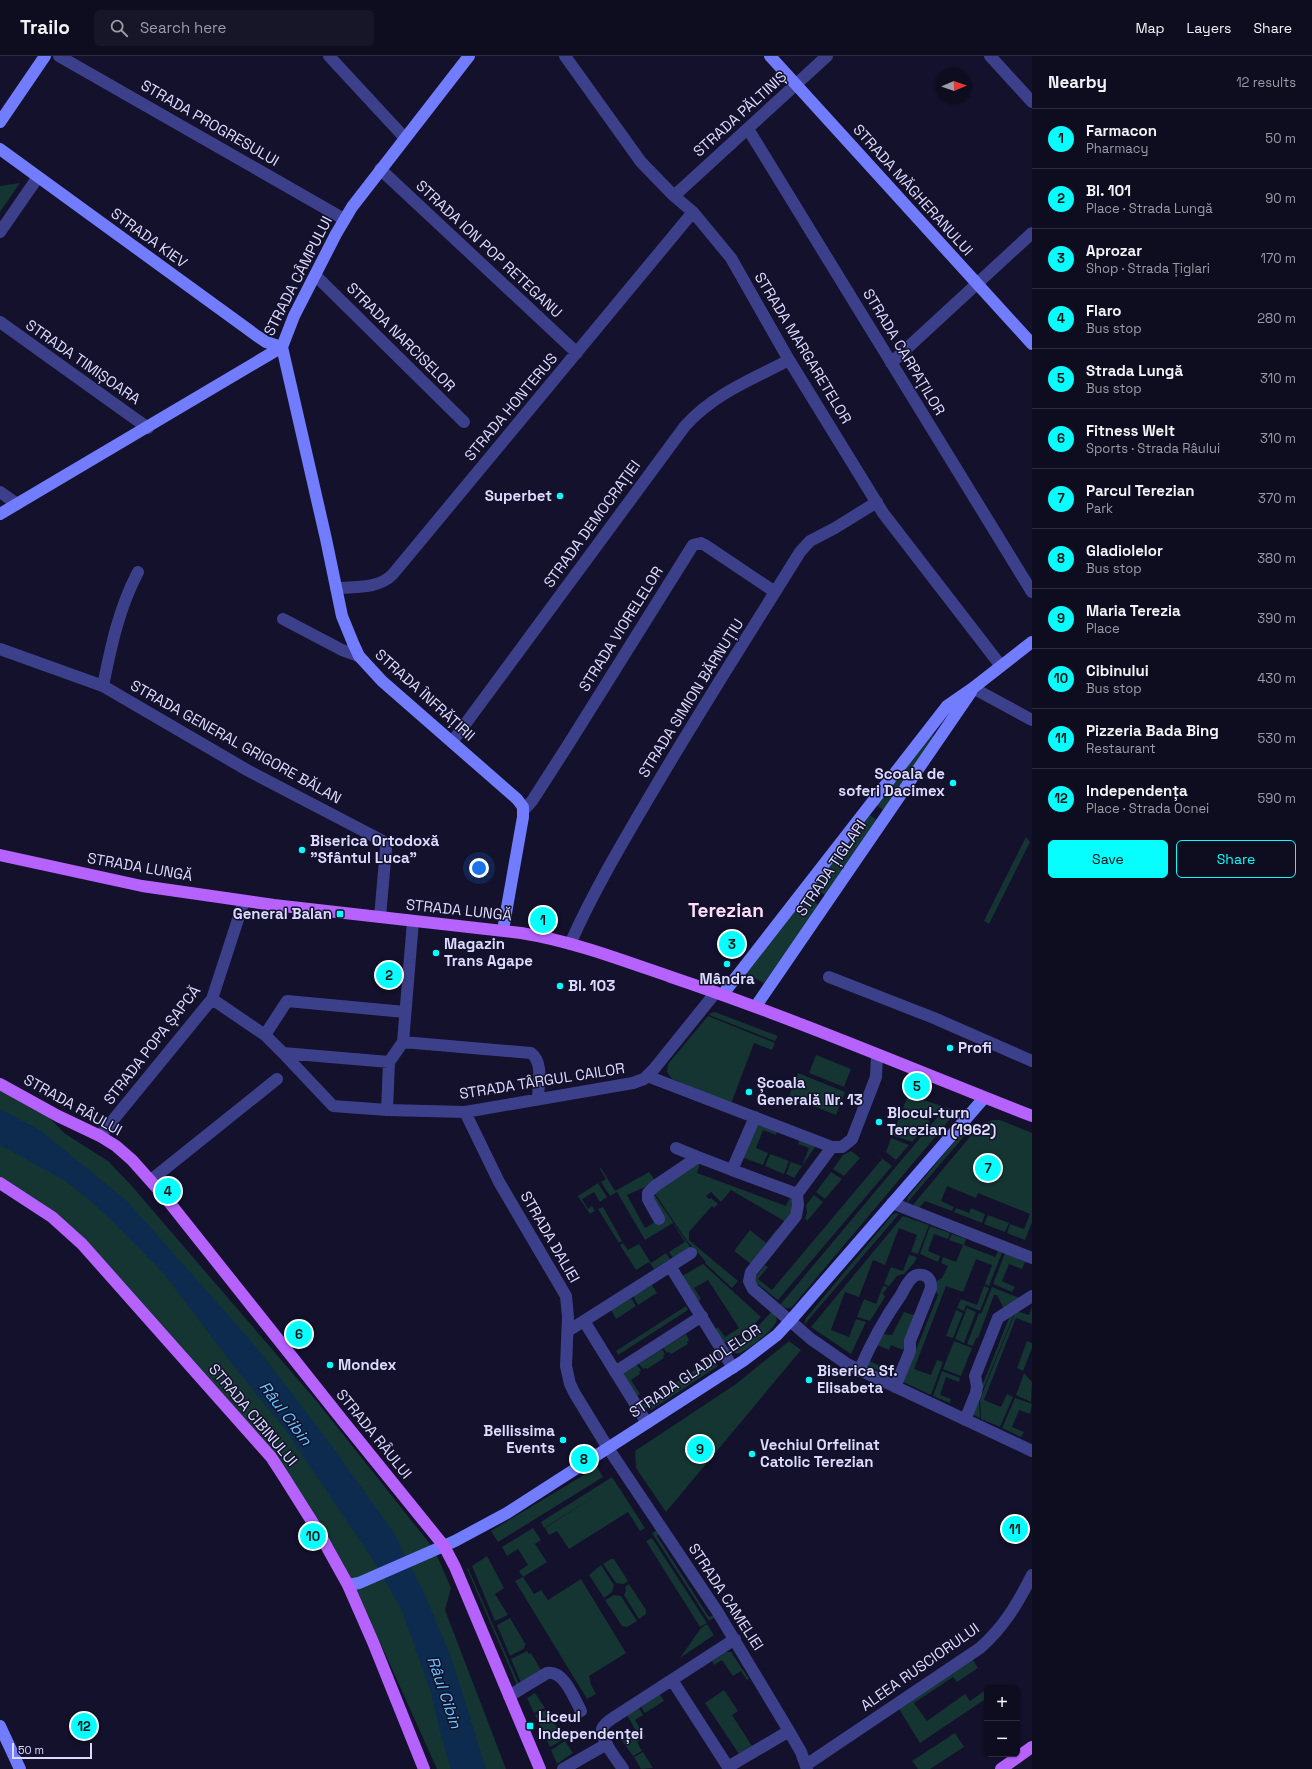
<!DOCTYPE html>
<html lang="en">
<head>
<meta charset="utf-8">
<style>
  body { margin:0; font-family:"Space Grotesk",sans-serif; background:#171629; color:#f1f3f6 }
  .controls { position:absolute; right:12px; bottom:12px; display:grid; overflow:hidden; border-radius:6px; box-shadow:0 1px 3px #0004 }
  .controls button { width:36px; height:36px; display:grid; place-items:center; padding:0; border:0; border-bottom:1px solid #2e2d3e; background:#0e0d20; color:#f1f3f6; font:20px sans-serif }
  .compass { position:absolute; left:936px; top:12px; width:36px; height:36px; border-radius:50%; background:#0e0d20; box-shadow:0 1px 3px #0004; rotate:88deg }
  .scale { position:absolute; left:12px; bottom:10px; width:80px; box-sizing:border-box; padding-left:4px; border:2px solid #dcdbff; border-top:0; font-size:11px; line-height:14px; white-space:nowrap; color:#dcdbff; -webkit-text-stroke:3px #13112b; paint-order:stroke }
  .you { position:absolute; left:479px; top:812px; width:14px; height:14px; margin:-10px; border:3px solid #fff; border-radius:50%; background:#1a73e8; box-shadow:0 0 0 6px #1a73e833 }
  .badge { display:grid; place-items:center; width:26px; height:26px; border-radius:50%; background:#07feff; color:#111; font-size:13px; font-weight:700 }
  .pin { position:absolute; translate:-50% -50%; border:2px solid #fff; box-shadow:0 1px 4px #0006 }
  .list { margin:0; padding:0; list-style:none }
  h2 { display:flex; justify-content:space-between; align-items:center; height:52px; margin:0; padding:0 16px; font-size:17px }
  h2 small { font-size:13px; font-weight:400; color:#9b9ca5 }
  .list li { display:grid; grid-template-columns:26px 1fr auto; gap:12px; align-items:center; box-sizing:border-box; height:60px; padding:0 16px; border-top:1px solid #2e2d3e }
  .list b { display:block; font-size:15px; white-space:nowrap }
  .list p { margin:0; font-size:13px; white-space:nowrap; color:#9b9ca5 }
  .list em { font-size:13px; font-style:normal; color:#9b9ca5 }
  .actions { display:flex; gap:8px; padding:12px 16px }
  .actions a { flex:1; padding:9px 0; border:1px solid #07feff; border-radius:6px; text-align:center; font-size:14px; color:#07feff }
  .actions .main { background:#07feff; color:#111 }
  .icon { flex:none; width:22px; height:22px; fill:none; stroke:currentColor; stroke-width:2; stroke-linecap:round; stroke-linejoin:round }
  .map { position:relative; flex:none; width:1032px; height:1713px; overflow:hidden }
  header { display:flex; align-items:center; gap:24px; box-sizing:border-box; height:56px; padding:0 20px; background:#0e0d20; border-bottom:1px solid #2e2d3e }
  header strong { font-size:19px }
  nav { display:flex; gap:22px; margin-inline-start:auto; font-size:14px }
  .search { width:280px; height:36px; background:#171629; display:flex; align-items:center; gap:10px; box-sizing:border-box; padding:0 14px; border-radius:6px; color:#9b9ca5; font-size:15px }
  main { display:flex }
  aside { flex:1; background:#0e0d20 }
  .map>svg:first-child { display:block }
  .green { fill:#143531 }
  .water { fill:#0d2b4f }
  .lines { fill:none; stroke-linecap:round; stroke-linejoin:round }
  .street { stroke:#3c408a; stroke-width:12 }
  .secondary { stroke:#727cff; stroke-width:12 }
  .primary { stroke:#b662ff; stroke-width:12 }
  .poi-dot { fill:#07feff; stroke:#13112b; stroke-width:1.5 }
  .labels { text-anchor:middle; stroke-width:3; stroke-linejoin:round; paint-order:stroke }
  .street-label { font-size:15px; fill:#dcdbff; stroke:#13112b }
  .poi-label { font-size:15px; font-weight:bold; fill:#dcdbff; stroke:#13112b; text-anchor:start }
  .water-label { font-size:16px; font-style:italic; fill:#69c8ff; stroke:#13112b }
  .district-label { font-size:19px; font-weight:bold; fill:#ffddf6; stroke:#13112b }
</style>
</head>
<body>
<header>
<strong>Trailo</strong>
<div class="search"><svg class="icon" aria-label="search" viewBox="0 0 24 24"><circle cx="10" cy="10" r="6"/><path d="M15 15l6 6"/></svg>Search here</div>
<nav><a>Map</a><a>Layers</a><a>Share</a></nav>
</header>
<main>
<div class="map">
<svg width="1032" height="1713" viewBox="0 0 1032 1713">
  <rect width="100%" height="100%" fill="#13112b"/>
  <path class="green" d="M20,127L0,156V130Z
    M928,675L935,681L884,755L874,747Z
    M866,757L877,764L825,839L811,829Z
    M1026,781L1030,786L989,868L984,865Z
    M804,839L819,849L764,927L745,917Z
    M715,956L778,980L775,985L709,959L711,957Z
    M708,960L775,987L772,994L754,987L731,1048L672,1023L667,1016L668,1008Z
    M816,999L851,1013L844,1031L809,1017Z
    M798,1017L845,1036L836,1059L789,1040Z
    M0,1034L48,1060L64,1077L108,1105L131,1129L319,1348L434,1493L451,1532L445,1554L506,1713H437L357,1535L334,1491L271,1401L65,1171L0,1127Z
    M908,1039L942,1050L932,1061L903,1052Z
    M946,1051L957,1055L792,1251L789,1252H786L780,1249Z
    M902,1055L930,1065L912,1086L892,1079Z
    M992,1064H1000L1032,1077V1166L1025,1184L1007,1177L1010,1168L1024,1173L1030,1158L978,1137L976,1142L947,1130L941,1145L954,1151L952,1155L925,1145L919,1152L912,1150L979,1070Z
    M970,1067V1073L967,1077L907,1147L908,1141Z
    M755,1068L777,1075L776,1079L763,1074L756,1092L768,1097L763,1109L741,1101Z
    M891,1082L909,1089L896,1104L886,1096Z
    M800,1083L815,1091L794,1122L786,1118L791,1106L802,1110L809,1092L798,1088Z
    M851,1095L860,1102L844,1120L833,1113L843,1099Z
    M875,1097L892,1110L778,1244L754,1225L755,1222L765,1209L768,1211L758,1223L772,1234L882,1103Z
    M770,1098L789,1105L784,1118L765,1110Z
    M700,1107L697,1117L786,1150L790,1141C799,1149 791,1159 786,1166L731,1134L721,1146L711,1136L706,1140L709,1143L711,1142L718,1148L714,1152L712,1150L689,1176V1184L738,1225L732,1232L705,1207L706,1206L687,1185L654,1136Z
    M601,1112L615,1135L649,1116L656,1126L627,1139L645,1172L664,1161L652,1142L653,1137L690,1191L673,1202L669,1196L685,1186L673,1167L645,1184L617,1136L610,1140L601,1126L606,1123L600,1113Z
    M831,1116L842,1123L825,1143L816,1136Z
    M598,1127L607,1141L600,1146L594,1136L582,1143L588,1153L592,1150L595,1155L590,1158L578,1140Z
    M814,1139L823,1146L807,1165L805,1162L807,1157L806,1149Z
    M603,1151L622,1185L619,1187L598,1153Z
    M956,1152L969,1157L971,1152L985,1158L982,1167L954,1156Z
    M896,1157L899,1158L804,1269L806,1262L892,1159Z
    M988,1159L1009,1167L1005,1176L984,1168Z
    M903,1160L929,1169L918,1198L911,1196L917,1179L899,1172L885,1209L873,1204L859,1241L845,1236L831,1274L849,1281L856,1263L866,1266L851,1298L811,1271Z
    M930,1170L950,1177L948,1183L934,1178L928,1195L940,1200L938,1206L920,1198Z
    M777,1173L779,1175L751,1208L734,1195L750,1174L766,1187Z
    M952,1178L966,1183L964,1189L995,1201L998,1195L1002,1197L989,1230L985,1228L992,1209L976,1203L963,1236L946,1230L914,1313L931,1319L937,1304L943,1306L931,1339L901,1325L916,1294L938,1239L934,1232L937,1225L942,1222L948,1210L941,1207L943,1201L956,1206L963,1189L949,1184Z
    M623,1187L628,1194L639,1188L651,1207L666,1197L670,1203L654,1213L649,1206L636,1214L620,1189Z
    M1005,1197L1025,1206L1022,1213L1009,1208L1002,1225L1015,1231L1012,1236L993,1228Z
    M909,1199L917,1201L914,1207L904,1218L897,1220L889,1230L884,1228L891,1211L903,1215Z
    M703,1208L761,1261L750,1273L724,1287L715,1273L718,1271L725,1281L739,1272L708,1224L694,1232L701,1243L698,1245L682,1220Z
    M652,1229L657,1237L638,1249L633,1240Z
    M883,1230L888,1231L883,1237L885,1241L870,1265L857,1261L864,1243L876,1248Z
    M984,1230L989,1232L980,1255L966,1249L964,1255L957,1252L961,1243L977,1249Z
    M992,1231L1022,1243L1004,1253L997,1239H994L978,1282H976L973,1290L967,1288L979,1257L981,1258Z
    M631,1242L636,1250L616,1263L611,1254Z
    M686,1250L688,1254L618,1299L616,1295Z
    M1032,1250V1268L1016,1262L984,1344L1001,1351L1007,1338L1013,1341L1000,1371L981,1363L980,1343L1016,1255L1029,1259Z
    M967,1252L976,1256L964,1287L955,1283Z
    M956,1254L963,1257L953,1282L946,1280Z
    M772,1255L777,1263C776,1273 748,1294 738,1298L732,1296L726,1292L753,1276Z
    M904,1256L914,1259L916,1264L903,1294L891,1289L889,1294L877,1289L870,1305L882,1311L881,1316L866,1309L882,1278L892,1279Z
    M1015,1256L979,1343L980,1362L971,1358L1009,1262Z
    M686,1278L689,1284L687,1286L688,1288L671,1298L669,1296L667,1297L663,1292Z
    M789,1285L801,1294L666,1456L636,1412L635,1395L736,1328Z
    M954,1285L972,1292L961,1320L943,1313Z
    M1027,1285L1032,1287V1292L1023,1315L1017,1312Z
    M662,1293L665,1298L663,1300L664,1302L647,1313L646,1312L643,1313L639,1308Z
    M713,1302L718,1310L651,1354L640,1350Z
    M637,1309L641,1314L639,1316L640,1318L631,1324L640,1338L636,1341L623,1318Z
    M942,1315L960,1322L959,1326L946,1321L940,1339L951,1343L950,1347L933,1340Z
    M1024,1317L1032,1326L1031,1346L1016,1339Z
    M1015,1342L1032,1348L1030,1358L1019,1354L1012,1371L1024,1376L1021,1381L1002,1372Z
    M597,1411L603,1421L498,1486L491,1475Z
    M612,1421L645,1472L640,1475L628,1456L569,1493L557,1475L549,1479L545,1472L598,1438L544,1472L541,1466Z
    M533,1472L541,1484L535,1488L547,1506L523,1521L534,1538L541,1534L548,1544L581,1523L626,1597L589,1620L591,1629L596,1638L587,1643L515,1525L523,1521L519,1515L528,1509L518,1493L507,1500L502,1491Z
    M657,1474L661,1477L657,1480L709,1561L714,1559L715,1561L709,1565L652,1477Z
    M652,1482L707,1567L700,1571L646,1485Z
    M487,1500L504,1532L495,1538L508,1559L495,1565L472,1510Z
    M611,1503H614L628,1525L624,1528L616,1527L603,1508Z
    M601,1509L614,1529L612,1536L604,1542L589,1519Z
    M468,1512L519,1628L517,1629L467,1513Z
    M629,1528L646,1554V1558L639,1563L624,1539L626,1534L625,1531Z
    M614,1539L621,1540L637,1565L627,1571L622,1570L605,1544Z
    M510,1562L526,1589L524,1590L525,1592L510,1600L497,1569Z
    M707,1568L714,1579L680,1602L701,1572Z
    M527,1595L529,1598L531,1597L541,1614L521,1627L511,1603Z
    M726,1596H731L749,1623L747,1624L741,1615L733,1620L722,1604L714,1609L712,1605Z
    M970,1599L978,1612L957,1626L953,1621L914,1647L927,1665L965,1638L970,1645L987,1633V1642L920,1687L896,1648Z
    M724,1634L738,1655L732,1659L752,1690L739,1698L705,1647Z
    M535,1637L545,1652L534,1657L527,1642Z
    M660,1638L664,1645L645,1657L641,1651Z
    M639,1652L643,1659L635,1664L645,1681L637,1686L642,1695L633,1700L620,1682L635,1673L627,1659Z
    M546,1654L564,1683L550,1691L535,1659Z
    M955,1677L964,1691L930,1713H918L912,1705Z
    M565,1685L573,1697L557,1708L551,1694Z
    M643,1696L653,1712L641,1713L634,1701Z"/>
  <path class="water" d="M0,1053L40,1074L128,1146L257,1292L325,1381L394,1477L424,1537L451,1601L486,1713H451L441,1679L431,1637L401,1552L373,1504L284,1372L236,1313L164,1218L124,1177L94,1148L64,1124L0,1089Z"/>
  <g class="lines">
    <path class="street" d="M59,0L344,163
      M329,0L404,81
      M565,0L641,106L674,140L693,156L731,202L789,304L883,457L1001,610
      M990,0L1032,46
      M748,73L1032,536
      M380,113L577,297
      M674,140L827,0
      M0,176L38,121
      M315,219L464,366
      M0,266L148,372
      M891,307L1032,177
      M0,436L17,448
      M336,532C355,531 379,533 393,518L693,156
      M283,563L342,594L359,600
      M0,593L103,630L247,714L381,784L386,788V793L380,861
      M103,630C111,590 119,552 138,516
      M973,632L1032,664
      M452,686L685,370C715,337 751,324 789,304
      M523,755L532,745L568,689L693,489L701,487L705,489L775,536
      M570,888C594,834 624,784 654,733C701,653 751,575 800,496L810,485L835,472L877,446
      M829,921L934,962L1032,1005
      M212,943L265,979L283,997L389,1006L403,986L531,997C544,1007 538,1029 538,1043
      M265,979L287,945L405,956
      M403,986L413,865
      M283,997L333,1050L387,1054L465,1056L633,1027L644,1023L654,1013L716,936
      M647,1020L832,1091
      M387,1054L389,1006
      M465,1056L499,1126L566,1240L568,1261L566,1310L570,1328L575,1338L608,1392L717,1555L789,1675L801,1696L807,1713
      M755,1061L732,1114L797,1138
      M100,1080L212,943L244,845
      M676,1092L698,1101
      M151,1124L277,1023
      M797,1138L798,1149L796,1160L751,1216L749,1225L753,1233L811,1283L847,1308L1032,1395
      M797,1138L832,1091H842L852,1083L876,1021L877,999
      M892,1147L1032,1202
      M659,1163L648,1143V1137L655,1130L698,1101L732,1114
      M670,1210L733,1312
      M584,1265L647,1367
      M568,1275L691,1197
      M859,1315C871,1287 884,1263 901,1239C904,1233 908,1225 913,1221C917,1218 923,1218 927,1221C931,1224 931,1228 931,1232L910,1285V1295L895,1331
      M615,1316L702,1260
      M965,1364L976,1337L977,1330L975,1320L998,1262L1032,1240
      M672,1624L728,1711L789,1675
      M509,1640L547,1617C564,1614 574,1642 581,1655
      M806,1709L980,1592C1004,1571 1018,1547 1032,1519
      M563,1713L607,1688
      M623,1713C618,1705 600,1683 602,1673C604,1667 611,1663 616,1660L735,1583"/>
    <path class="secondary" d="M770,0L1032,288
      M0,66L45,0
      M0,93L257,280L266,286L282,291L326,483L342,560L353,587L359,600L382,625L517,743L523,751V761L503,874
      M0,458L282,291L294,260L336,178L352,151L469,0
      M723,938L947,650L973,632L1032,586
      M756,950L971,636
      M348,1529L359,1527L455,1485L507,1457L743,1305L777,1279L790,1265L984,1042
      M0,1670L20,1713"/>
    <path class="primary" d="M0,799L142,830L274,849L521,877C572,885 622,904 671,921C793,962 912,1013 1032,1060
      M0,1028L58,1060L100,1080L116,1090L132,1104L165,1141L343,1365L444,1490L455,1511L540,1713
      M0,1127L52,1161L82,1188L271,1401L284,1421L318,1475L348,1529L373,1586L424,1713
      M1001,1713L1032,1691"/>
  </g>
  <g class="poi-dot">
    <circle cx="560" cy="440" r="4"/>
    <circle cx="953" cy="727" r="4"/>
    <circle cx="302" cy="794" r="4"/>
    <rect x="336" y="854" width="8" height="8" rx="2"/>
    <circle cx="436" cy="897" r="4"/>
    <circle cx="727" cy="908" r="4"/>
    <circle cx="560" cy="930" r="4"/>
    <circle cx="950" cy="992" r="4"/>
    <circle cx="749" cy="1036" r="4"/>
    <circle cx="879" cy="1066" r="4"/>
    <circle cx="330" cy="1309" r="4"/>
    <circle cx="809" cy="1324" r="4"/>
    <circle cx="563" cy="1384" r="4"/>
    <circle cx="752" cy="1398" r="4"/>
    <rect x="526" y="1666" width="8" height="8" rx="2"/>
  </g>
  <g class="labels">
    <g class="street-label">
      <text transform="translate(740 58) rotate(-42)" y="5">STRADA PĂLTINIȘ</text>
      <text transform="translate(210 67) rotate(30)" y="5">STRADA PROGRESULUI</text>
      <text transform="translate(913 134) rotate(48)" y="5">STRADA MĂGHERANULUI</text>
      <text transform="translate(149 182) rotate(36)" y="5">STRADA KIEV</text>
      <text transform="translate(489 193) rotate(43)" y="5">STRADA ION POP RETEGANU</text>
      <text transform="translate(298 220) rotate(-63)" y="5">STRADA CÂMPULUI</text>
      <text transform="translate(401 281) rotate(45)" y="5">STRADA NARCISELOR</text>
      <text transform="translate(803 292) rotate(59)" y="5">STRADA MARGARETELOR</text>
      <text transform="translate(904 296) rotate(59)" y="5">STRADA CARPAȚILOR</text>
      <text transform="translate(83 306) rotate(35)" y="5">STRADA TIMIȘOARA</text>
      <text transform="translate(511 351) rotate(-50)" y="5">STRADA HONTERUS</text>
      <text transform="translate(592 468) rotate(-54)" y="5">STRADA DEMOCRAȚIEI</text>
      <text transform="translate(621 573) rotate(-58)" y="5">STRADA VIORELELOR</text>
      <text transform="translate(425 639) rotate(42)" y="5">STRADA ÎNFRĂȚIRII</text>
      <text transform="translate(691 642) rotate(-58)" y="5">STRADA SIMION BĂRNUȚIU</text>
      <text transform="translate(236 686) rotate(29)" y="5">STRADA GENERAL GRIGORE BĂLAN</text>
      <text transform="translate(140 811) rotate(10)" y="5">STRADA LUNGĂ</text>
      <text transform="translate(831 812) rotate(-56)" y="5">STRADA ȚIGLARI</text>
      <text transform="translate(459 854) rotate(6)" y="5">STRADA LUNGĂ</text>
      <text transform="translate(152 989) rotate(-52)" y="5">STRADA POPA ȘAPCĂ</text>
      <text transform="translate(542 1025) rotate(-9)" y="5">STRADA TÂRGUL CAILOR</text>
      <text transform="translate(73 1049) rotate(29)" y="5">STRADA RÂULUI</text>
      <text transform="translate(550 1181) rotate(60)" y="5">STRADA DALIEI</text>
      <text transform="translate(695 1315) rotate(-34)" y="5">STRADA GLADIOLELOR</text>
      <text transform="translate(253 1359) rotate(50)" y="5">STRADA CIBINULUI</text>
      <text transform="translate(374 1378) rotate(51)" y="5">STRADA RÂULUI</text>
      <text transform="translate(726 1541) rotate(57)" y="5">STRADA CAMELIEI</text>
      <text transform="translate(920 1611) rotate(-35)" y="5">ALEEA RUSCIORULUI</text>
    </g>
    <g class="poi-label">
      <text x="552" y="445" text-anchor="end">Superbet</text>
      <text x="945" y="723" text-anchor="end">Scoala de<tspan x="945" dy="17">soferi Dacimex</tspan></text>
      <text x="310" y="790">Biserica Ortodoxă<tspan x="310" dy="17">"Sfântul Luca"</tspan></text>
      <text x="332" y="863" text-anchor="end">General Balan</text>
      <text x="444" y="893">Magazin<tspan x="444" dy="17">Trans Agape</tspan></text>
      <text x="727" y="928" text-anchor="middle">Mândra</text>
      <text x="568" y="935">Bl. 103</text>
      <text x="958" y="997">Profi</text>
      <text x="757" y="1032">Școala<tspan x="757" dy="17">Generală Nr. 13</tspan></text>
      <text x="887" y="1062">Blocul-turn<tspan x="887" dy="17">Terezian (1962)</tspan></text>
      <text x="338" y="1314">Mondex</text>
      <text x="817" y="1320">Biserica Sf.<tspan x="817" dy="17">Elisabeta</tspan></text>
      <text x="555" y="1380" text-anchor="end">Bellissima<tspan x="555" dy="17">Events</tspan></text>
      <text x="760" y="1394">Vechiul Orfelinat<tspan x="760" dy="17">Catolic Terezian</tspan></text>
      <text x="538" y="1666">Liceul<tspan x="538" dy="17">Independenței</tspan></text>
    </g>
    <g class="water-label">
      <text transform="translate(286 1357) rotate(53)" y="6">Râul Cibin</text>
      <text transform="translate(445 1636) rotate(71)" y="6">Râul Cibin</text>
    </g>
    <g class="district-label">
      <text x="726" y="861">Terezian</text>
    </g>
  </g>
</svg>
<div class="controls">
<button>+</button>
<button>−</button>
</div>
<svg class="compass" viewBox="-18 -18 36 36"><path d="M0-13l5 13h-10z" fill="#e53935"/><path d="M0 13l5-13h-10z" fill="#9b9ca5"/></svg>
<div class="scale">50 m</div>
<div class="you"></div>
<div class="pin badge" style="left:543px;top:864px">1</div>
<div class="pin badge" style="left:389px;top:919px">2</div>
<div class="pin badge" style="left:732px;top:888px">3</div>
<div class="pin badge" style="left:168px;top:1135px">4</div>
<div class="pin badge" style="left:917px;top:1030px">5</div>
<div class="pin badge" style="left:299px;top:1278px">6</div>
<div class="pin badge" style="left:988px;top:1112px">7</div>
<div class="pin badge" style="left:584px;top:1403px">8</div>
<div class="pin badge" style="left:700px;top:1393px">9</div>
<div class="pin badge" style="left:313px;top:1480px">10</div>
<div class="pin badge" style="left:1015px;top:1473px">11</div>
<div class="pin badge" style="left:84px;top:1670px">12</div>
</div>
<aside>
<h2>Nearby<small>12 results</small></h2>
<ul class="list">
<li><span class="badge">1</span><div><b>Farmacon</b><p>Pharmacy</p></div><em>50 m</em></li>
<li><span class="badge">2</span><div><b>Bl. 101</b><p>Place · Strada Lungă</p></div><em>90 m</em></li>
<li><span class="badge">3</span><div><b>Aprozar</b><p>Shop · Strada Țiglari</p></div><em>170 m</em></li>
<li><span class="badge">4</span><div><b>Flaro</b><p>Bus stop</p></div><em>280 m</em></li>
<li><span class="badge">5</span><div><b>Strada Lungă</b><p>Bus stop</p></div><em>310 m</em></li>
<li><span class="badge">6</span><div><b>Fitness Welt</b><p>Sports · Strada Râului</p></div><em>310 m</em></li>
<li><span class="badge">7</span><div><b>Parcul Terezian</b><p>Park</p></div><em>370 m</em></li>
<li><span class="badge">8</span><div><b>Gladiolelor</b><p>Bus stop</p></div><em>380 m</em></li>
<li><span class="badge">9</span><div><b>Maria Terezia</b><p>Place</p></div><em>390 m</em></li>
<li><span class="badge">10</span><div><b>Cibinului</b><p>Bus stop</p></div><em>430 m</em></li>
<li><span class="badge">11</span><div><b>Pizzeria Bada Bing</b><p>Restaurant</p></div><em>530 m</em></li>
<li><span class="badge">12</span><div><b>Independența</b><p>Place · Strada Ocnei</p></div><em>590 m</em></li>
</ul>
<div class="actions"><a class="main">Save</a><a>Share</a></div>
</aside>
</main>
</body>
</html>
